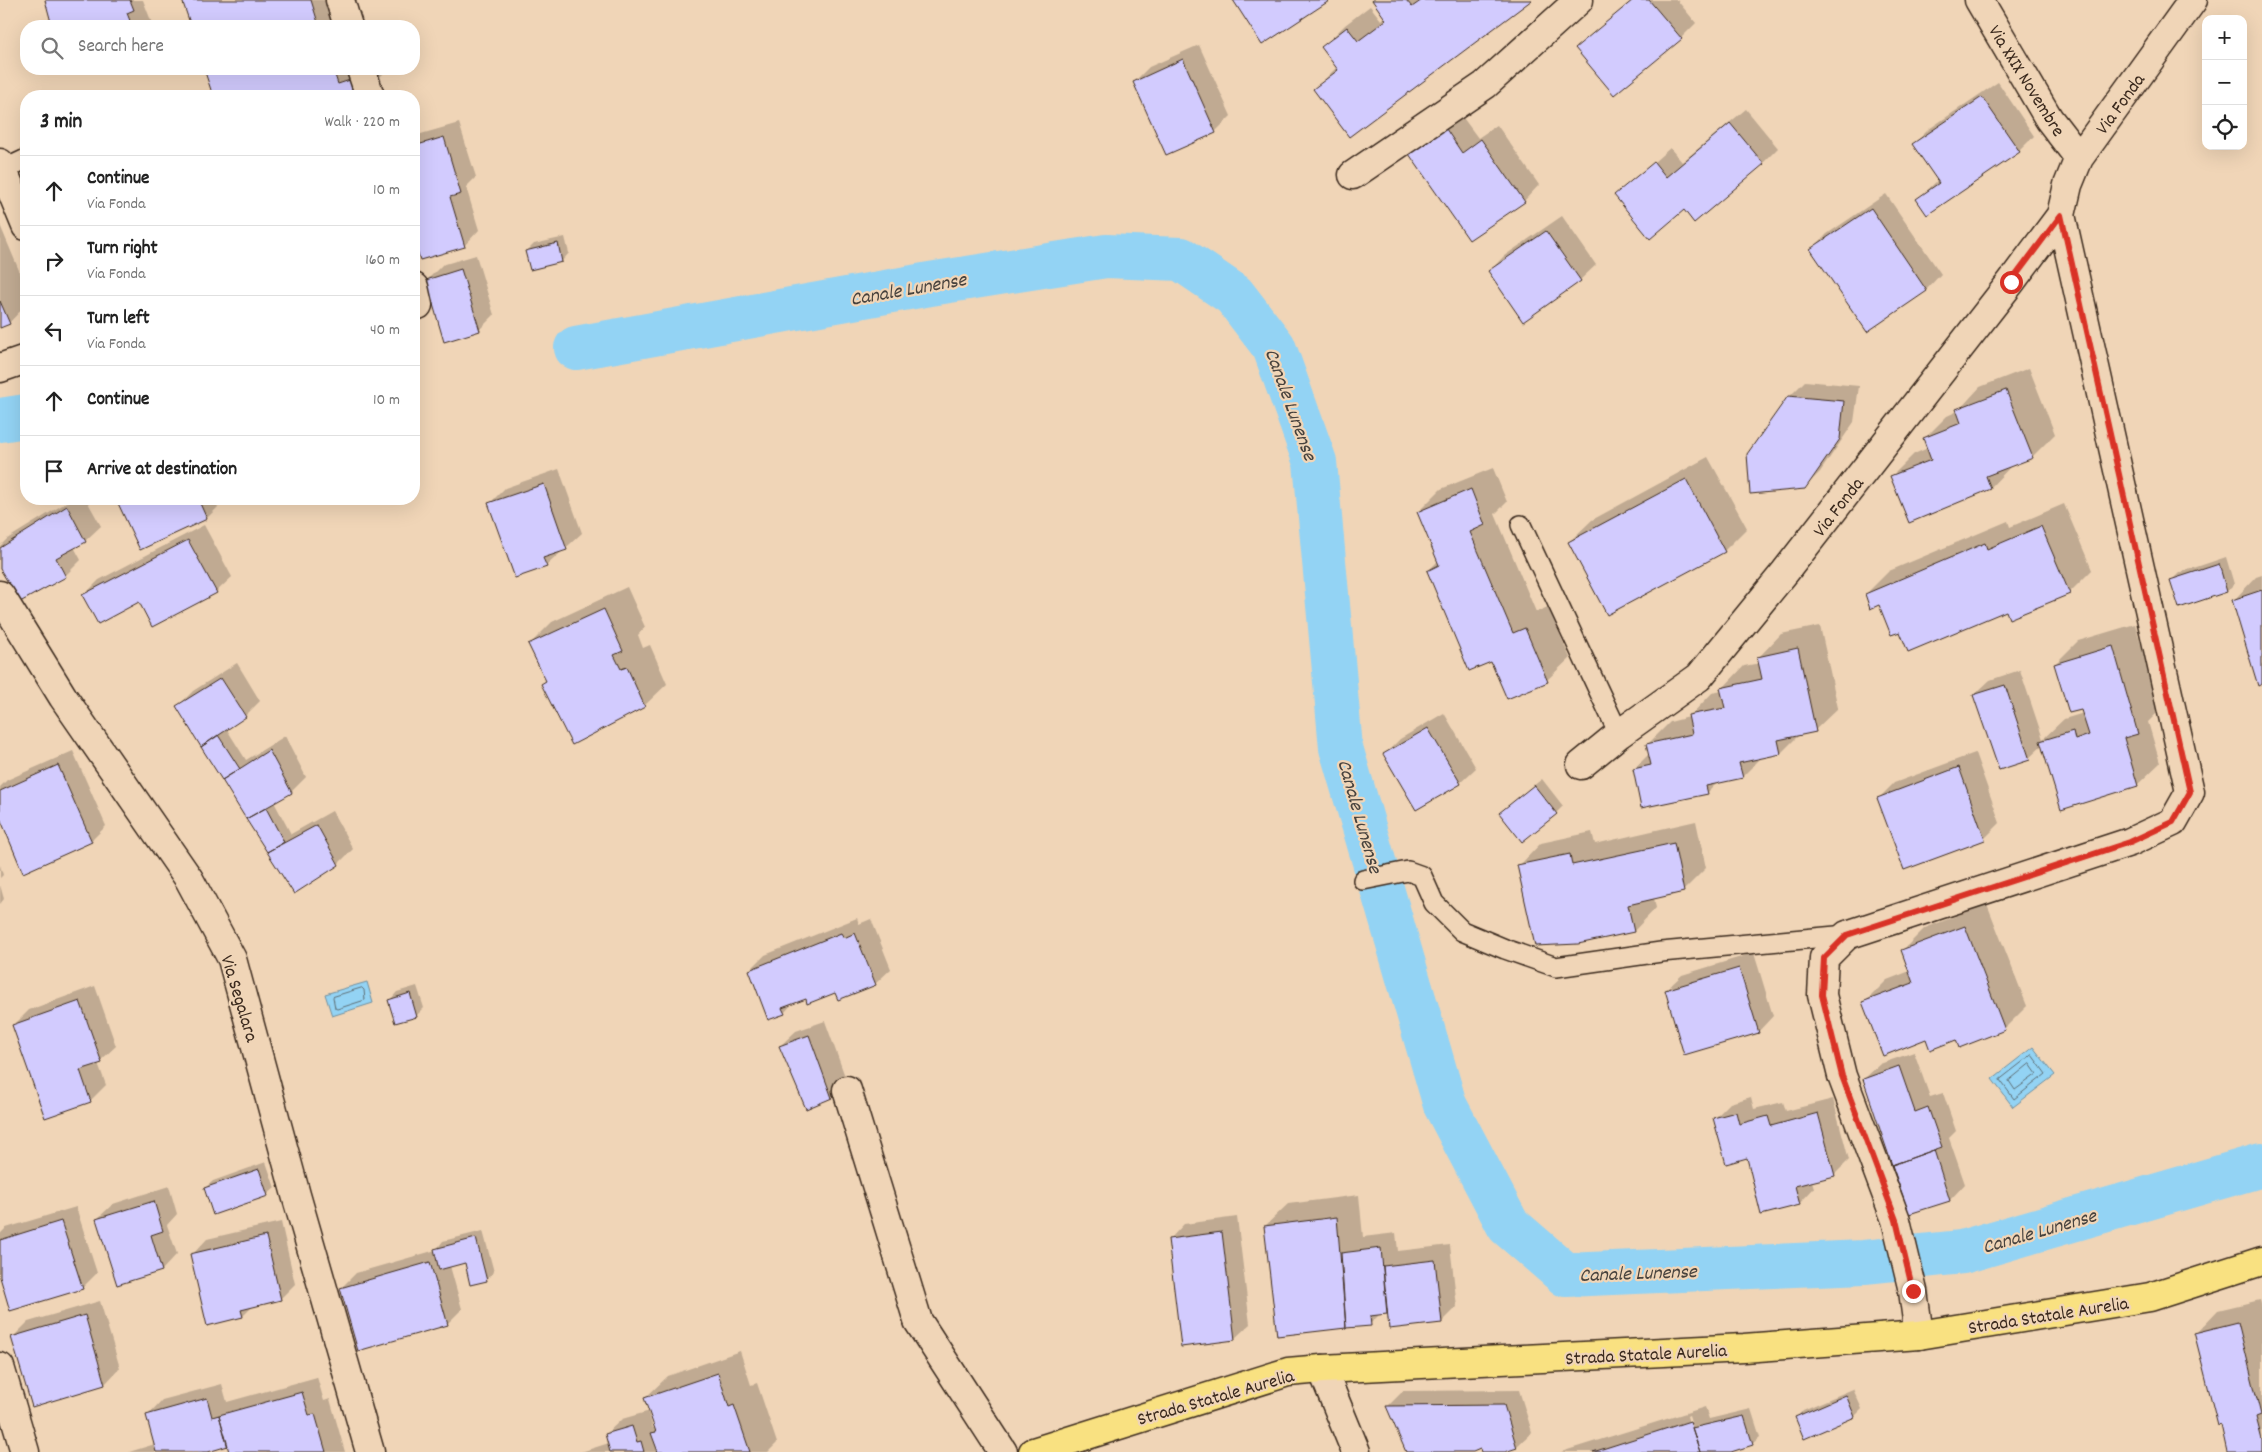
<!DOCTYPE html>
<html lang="en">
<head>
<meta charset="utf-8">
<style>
  body { margin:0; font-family:Dekko,sans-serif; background:#f6f6f6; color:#222 }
  .controls { position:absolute; right:15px; top:15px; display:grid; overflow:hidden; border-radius:10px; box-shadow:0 5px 20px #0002 }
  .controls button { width:45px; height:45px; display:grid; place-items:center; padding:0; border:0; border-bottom:1px solid #e0e0e0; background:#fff; color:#222; font:25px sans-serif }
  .stop { position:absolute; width:15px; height:15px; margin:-11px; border:4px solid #d93025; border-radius:50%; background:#fff }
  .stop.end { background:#d93025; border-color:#fff; box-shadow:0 1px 5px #0008 }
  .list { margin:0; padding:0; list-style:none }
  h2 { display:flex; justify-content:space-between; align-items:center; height:65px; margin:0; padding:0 20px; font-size:21px }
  h2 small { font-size:16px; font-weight:400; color:#767676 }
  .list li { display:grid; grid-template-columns:32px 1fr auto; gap:15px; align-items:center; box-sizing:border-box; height:70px; padding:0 20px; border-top:1px solid #e0e0e0 }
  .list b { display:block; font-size:19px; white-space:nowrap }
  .list p { margin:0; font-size:16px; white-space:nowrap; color:#767676 }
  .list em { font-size:16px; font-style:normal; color:#767676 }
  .icon { flex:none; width:28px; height:28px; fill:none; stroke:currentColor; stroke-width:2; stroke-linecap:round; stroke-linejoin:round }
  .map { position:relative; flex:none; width:2262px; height:1452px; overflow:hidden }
  .search { position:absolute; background:#fff; box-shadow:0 5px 20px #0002; left:20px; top:20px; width:400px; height:55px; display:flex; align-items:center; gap:12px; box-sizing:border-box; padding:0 18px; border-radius:20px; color:#767676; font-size:19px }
  .panel { position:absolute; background:#fff; box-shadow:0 5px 20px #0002; left:20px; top:90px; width:400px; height:415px; border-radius:20px }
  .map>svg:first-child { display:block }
  .water { fill:#93d3f4; stroke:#708f9e }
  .shadow { fill:#0003; fill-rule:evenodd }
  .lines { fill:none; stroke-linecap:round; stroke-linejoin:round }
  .shore { stroke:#5e6e74; stroke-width:1 }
  .canal { stroke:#93d3f4; stroke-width:44 }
  .building { fill:#d2cbfe; stroke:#3b2a1e }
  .lane-casing { stroke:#3b2a1e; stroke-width:22 }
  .street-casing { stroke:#3b2a1e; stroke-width:31 }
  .primary-casing { stroke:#3b2a1e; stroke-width:31 }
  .lane { stroke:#f0d5b7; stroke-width:19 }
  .street { stroke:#f0d5b7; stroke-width:28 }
  .primary { stroke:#f9e181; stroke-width:28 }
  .route { stroke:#d93025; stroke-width:6 }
  .labels { text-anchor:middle; stroke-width:4.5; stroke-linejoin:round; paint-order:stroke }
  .street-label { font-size:19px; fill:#3b2a1e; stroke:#f0d5b7 }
  .water-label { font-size:20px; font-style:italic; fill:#48433e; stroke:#f0d5b7 }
</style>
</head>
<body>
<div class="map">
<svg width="2262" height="1452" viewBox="0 0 2262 1452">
  <rect width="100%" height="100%" fill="#f0d5b7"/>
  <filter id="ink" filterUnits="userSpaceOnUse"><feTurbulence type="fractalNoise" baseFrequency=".02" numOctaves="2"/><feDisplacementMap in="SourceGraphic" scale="10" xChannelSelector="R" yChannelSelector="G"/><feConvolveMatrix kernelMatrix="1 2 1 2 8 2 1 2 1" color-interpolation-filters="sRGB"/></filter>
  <g filter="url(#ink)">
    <path class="water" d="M367,982L373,1003L332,1016L325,994Z
      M2033,1047L2055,1075L2013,1107L1992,1079Z"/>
    <path class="shadow" d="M46,0H143L153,26H54Z
      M184,0H340L349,26H192Z
      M1373,0H1530L1315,89L1337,67L1323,47L1345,25L1370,6L1381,20L1385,16Z
      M1632,0H1677L1696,23L1681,38L1577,48Z
      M1199,45L1231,116L1215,132L1134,82L1149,67Z
      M86,69H100L87,73Z
      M206,69H382L383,74L369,88L370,96H215Z
      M1998,82L2034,136L2019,151L1918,199L1938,180L1914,144L1929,129Z
      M1746,109L1778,148L1763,163L1684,209L1615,196L1670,148L1682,162Z
      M1461,115L1478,138L1497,125L1539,185L1524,201L1410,154L1426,139Z
      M459,123L476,177L466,187L479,230L464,246L421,258L414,236V136Z
      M1886,194L1941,274L1926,290L1812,249L1827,234Z
      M1562,216L1596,265L1580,280L1489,272L1504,256Z
      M0,225L26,287V305L9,323L0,326Z
      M565,237L569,253L562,261L526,252L534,244Z
      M476,255L494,315L479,330L427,280L442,265Z
      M2029,368L2055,434L2033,456L2013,464L1990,488L1892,476L1914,454L1928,448L1924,439L1947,416L1958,411L1980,387Z
      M1805,381L1859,386L1854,422L1820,472L1804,488L1789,397Z
      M1708,457L1747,528L1724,551L1569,542L1592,520Z
      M1493,468L1507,502L1495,514L1536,612L1548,607L1570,658L1547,680L1492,660L1428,571L1438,561L1418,512L1441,489Z
      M559,469L582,533L546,566L490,503L505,488Z
      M72,499H86L101,526L85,541L74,547L81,560L65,576L21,600L0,567V546L7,539Z
      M118,499H220L222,503L207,518L140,548Z
      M2064,504L2092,570L2069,593L2006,609L1900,630L1879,604L1866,594L1889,571L2008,521L2010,527Z
      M204,525L232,577L216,592L139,600L84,595L99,580Z
      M2226,557L2234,584L2227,591L2179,607L2171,581L2179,573Z
      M2262,575V683L2234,600L2256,577Z
      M627,587L645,627L638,635L643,648L650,645L667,684L644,706L542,684L547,679L529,645L552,622Z
      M2135,624L2160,710L2148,722L2160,763L2137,785L2043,745L2029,758L1974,695L1990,680L2020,670L2043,739L2064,719L2084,713L2055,664L2078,641Z
      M1820,626L1838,708L1815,730L1800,734L1781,753L1762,757L1742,777L1718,782L1707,793L1634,769L1650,753L1648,744L1670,722L1689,717L1712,693L1722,691V689L1744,666L1760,663L1759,657L1781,634Z
      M237,663L260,701L245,716L226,728L246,760L285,736L306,777L291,792L274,802L291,834L332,811L353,849L338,864L294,892L178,706L193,691Z
      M1444,713L1476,768L1460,783L1417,808L1385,754L1400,739Z
      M73,751L106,826L91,841L0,815V787L7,780Z
      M1975,753L2000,823L1985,838L1904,868L1879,798L1894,783Z
      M1542,779L1563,806L1556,813L1508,806Z
      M1696,821L1706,868L1683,891L1654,898L1656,908L1634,931L1519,866L1541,843L1592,832L1595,844Z
      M0,865L3,875L0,878Z
      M0,885L4,899L0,904Z
      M1987,904L2027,1006L2004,1029L1956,1039L1926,1038L1864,1003L1887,980L1910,971L1902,951L1925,928Z
      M857,918L859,924L871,919L891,969L875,984L806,997L795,1001L784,1013L750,970L765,955Z
      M1754,953L1773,1016L1758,1032L1666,990L1682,975Z
      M95,986L116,1046L98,1063L106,1085L90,1101L14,1025L29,1010Z
      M417,986L424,1008L416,1016L390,1000L397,992Z
      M825,1021L847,1082L831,1097L780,1046L796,1031Z
      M1914,1052L1930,1097L1943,1093L1956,1131L1949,1138L1965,1184L1950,1200L1910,1213L1864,1079L1880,1064Z
      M1751,1097L1754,1109L1783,1102L1786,1111L1833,1099L1849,1160L1834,1175L1812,1181L1814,1188L1799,1204L1747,1157L1715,1118L1730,1103Z
      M266,1162L275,1188L267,1195L205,1188L213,1181Z
      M169,1186L177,1214L167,1225L177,1254L162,1270L97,1219L113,1204Z
      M1359,1195L1363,1237L1396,1233L1398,1251L1450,1245L1457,1307L1442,1322L1389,1312L1381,1313L1370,1324L1346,1327L1265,1226L1288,1204Z
      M76,1207L97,1273L82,1288L0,1273V1234L6,1228Z
      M1237,1217L1250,1324L1234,1339L1169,1240L1184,1224Z
      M281,1222L295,1284L280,1299L253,1306L243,1316L192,1255L207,1239Z
      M483,1231L494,1272L486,1280L466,1262L450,1266L462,1309L447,1324L341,1288L356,1273L436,1250L443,1241Z
      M2260,1300L2262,1307V1452H2229L2196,1333L2218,1310Z
      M100,1301L120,1368L105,1384L12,1338L28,1322Z
      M740,1351L751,1385L757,1383L777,1443L768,1452H581L609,1443L606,1434L622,1419L650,1411L645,1398L668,1376ZM650,1411L656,1427L653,1428L648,1412Z
      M317,1377L324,1401L330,1399L345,1452H231L229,1445L203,1452H129L155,1444L147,1416L162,1400L222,1384L227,1402Z
      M1853,1389L1862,1409L1855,1416L1796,1418L1803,1410Z
      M1519,1390L1532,1432L1516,1447L1500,1452H1483L1481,1447L1469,1452H1407L1388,1406L1403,1391Z
      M1705,1407L1709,1419L1751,1409L1760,1437L1752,1444L1727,1452H1561ZM1689,1415L1693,1428L1691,1430L1687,1416Z"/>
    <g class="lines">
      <path class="shore" d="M362,988L364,990L365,1000L337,1009L335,1008L333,997Z
        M2032,1055L2046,1074L2014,1099L2000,1080Z
        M2030,1064L2037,1074L2015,1090L2009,1081Z"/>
      <path class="canal" d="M576,348L930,284L1106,256L1181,259L1234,295L1274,347L1315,462L1341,748L1445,1105L1508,1225L1566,1275L1864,1262L1962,1252L2262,1165
        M0,420L26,416"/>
    </g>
    <path class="building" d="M45,0H130L134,10L127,13L132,26H52Z
      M182,0H311L319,26H191Z
      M1233,0H1328L1329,1L1262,45Z
      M1372,0H1406L1412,7L1422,0H1532L1349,137L1313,89L1338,70L1321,47L1347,27L1358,41L1386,20Z
      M1633,0H1649L1682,39L1614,95L1575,48Z
      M1183,59L1216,133L1166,155L1133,82Z
      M204,69H333L338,84L356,78L361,96H213Z
      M1982,97L2020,152L1927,215L1916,199L1939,183L1912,144Z
      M1730,123L1764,164L1694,223L1684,210L1650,239L1614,195L1654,162L1666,177Z
      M1446,129L1462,153L1481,139L1525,202L1469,240L1409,154Z
      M444,137L461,194L450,197L465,247L420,260L414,240V146Z
      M1871,208L1927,291L1867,332L1810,249Z
      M1546,231L1581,281L1523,322L1488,271Z
      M558,243L562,262L530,270L525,251Z
      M461,269L480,331L444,342L426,280Z
      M0,301L10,324L0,328Z
      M2006,390L2033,458L1986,476L1991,489L1909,523L1890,476L1931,460L1923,438L1961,423L1956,409Z
      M1788,396L1844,401L1840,439L1805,489L1750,494L1747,454Z
      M1686,479L1725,552L1607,615L1568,542Z
      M544,484L567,550L543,558L547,567L515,578L488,503Z
      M1471,489L1485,525L1470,532L1513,633L1525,628L1548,682L1507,699L1491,662L1469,671L1427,571L1439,565L1417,512Z
      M116,499H198L207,519L140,550Z
      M67,506L86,542L56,558L66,577L20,602L0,569V548Z
      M2041,526L2070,594L2009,619L2006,611L1908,652L1900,632L1891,635L1879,605L1870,609L1865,594L1985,543L1987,549Z
      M188,540L217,593L152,627L139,602L98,624L82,595Z
      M2219,564L2227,592L2179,608L2170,580Z
      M2262,590V684L2258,686L2232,600Z
      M604,609L623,651L614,655L621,669L627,667L645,707L572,745L541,684L546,681L528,644Z
      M2113,646L2138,734L2124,738L2138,786L2061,810L2040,741L2073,731L2075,740L2089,735L2081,710L2069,713L2054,664Z
      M1798,648L1816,732L1778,740L1781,754L1739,763L1743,778L1706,786L1708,794L1641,808L1633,769L1651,765L1646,744L1692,734L1688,715L1725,708L1720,688L1762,679L1757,657Z
      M221,678L246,717L201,747L176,706Z
      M2005,685L2030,760L1999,770L1973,695Z
      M1428,728L1461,784L1416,810L1383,754Z
      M218,735L240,769L222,780L201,747Z
      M269,750L292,793L246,819L222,780Z
      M58,765L92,842L23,873L0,818V791Z
      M1959,767L1985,840L1904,870L1877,798Z
      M1534,785L1557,814L1522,842L1499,813Z
      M266,808L284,842L267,852L246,819Z
      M317,825L339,865L294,894L267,852Z
      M1674,843L1684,892L1628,905L1634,932L1578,944L1535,946L1517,865L1570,854L1572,865Z
      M1965,926L2005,1030L1959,1048L1956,1040L1930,1050L1926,1039L1883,1056L1862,1002L1913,983L1901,950Z
      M841,933L844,938L855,933L876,985L838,1000L835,993L807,1004L806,999L782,1008L785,1014L768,1020L749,970Z
      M1739,968L1759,1033L1684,1055L1665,990Z
      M410,993L417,1017L395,1023L388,1000Z
      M80,1001L102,1063L80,1070L91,1102L45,1118L12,1025Z
      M809,1035L832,1098L806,1109L779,1046Z
      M1899,1066L1915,1112L1928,1107L1942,1147L1892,1165L1863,1079Z
      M1736,1112L1739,1124L1768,1116L1771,1126L1818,1113L1835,1176L1795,1186L1800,1205L1761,1215L1747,1158L1726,1164L1713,1118Z
      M1934,1150L1950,1201L1909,1214L1892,1165Z
      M259,1169L268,1196L213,1215L204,1188Z
      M154,1201L163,1231L151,1235L162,1271L117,1285L96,1219Z
      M1337,1217L1346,1328L1277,1336L1264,1226Z
      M61,1221L83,1289L10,1311L0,1277V1240Z
      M1222,1232L1235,1340L1181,1347L1168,1239Z
      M266,1236L281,1300L241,1310L243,1317L207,1326L190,1254Z
      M476,1238L487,1281L470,1285L465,1263L439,1270L434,1249Z
      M1381,1248L1387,1314L1370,1316L1371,1326L1346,1328L1341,1253Z
      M1435,1260L1442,1323L1389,1329L1383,1266Z
      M430,1262L448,1325L358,1351L340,1288Z
      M85,1315L105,1385L32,1407L11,1337Z
      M2238,1322L2261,1415L2256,1417L2262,1440V1452H2227L2221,1425L2218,1426L2195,1336L2194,1333Z
      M718,1373L729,1407L734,1405L750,1452H658L651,1433L656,1432L644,1398Z
      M302,1392L309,1415L315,1414L326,1452H229L219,1415Z
      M1846,1395L1855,1417L1804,1439L1795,1417Z
      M207,1398L212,1417L219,1415L228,1446L208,1452H156L146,1415Z
      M1504,1405L1517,1448L1505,1452H1481L1480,1449L1473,1452H1406L1386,1406Z
      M1744,1416L1753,1445L1731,1452H1700L1692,1428Z
      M1690,1421L1700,1452H1593Z
      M632,1426L637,1442L641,1441L644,1452H610L605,1434Z"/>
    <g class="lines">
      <g class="lane-casing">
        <path id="lane" d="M3,170L26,159
          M1521,525L1619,734
          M1363,880L1408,871L1422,876L1434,903L1462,931L1505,949L1556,967L1661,952L1847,935"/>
      </g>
      <g class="street-casing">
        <path id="street" d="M340,0L348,26
          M1979,0L2049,119L2079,158
          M361,69L370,96
          M0,163L26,226
          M1353,175L1485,85L1579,0
          M414,287L418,305H414
          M0,368L26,359
          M0,595L63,697L189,879L232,959L296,1195L370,1452
          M1581,765L1619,734L1699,677L1785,572L2011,282L2061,215L2068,185L2079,158L2193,0
          M847,1090L918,1321L1003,1452
          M1919,1335L1913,1291L1896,1220L1842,1076L1822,995L1824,958L1847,935L2130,842L2173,822L2190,792L2061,215
          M0,1367L25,1452
          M1322,1369L1356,1452"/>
      </g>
      <g class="primary-casing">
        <path id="primary" d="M1033,1452L1288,1372L1322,1369L1744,1348L1919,1335L2150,1297L2262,1261"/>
      </g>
      <use href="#lane" class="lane"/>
      <use href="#street" class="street"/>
      <use href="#primary" class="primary"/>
    </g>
  </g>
  <g class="lines" filter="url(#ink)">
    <path class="route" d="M1913,1291L1896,1220L1842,1076L1822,995L1824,958L1847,935L2130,842L2173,822L2190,792L2061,215L2011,282"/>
  </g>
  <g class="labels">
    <g class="street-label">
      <text transform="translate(2028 80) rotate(58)" y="7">Via XXIX Novembre</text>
      <text transform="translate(2119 103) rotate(-54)" y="7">Via Fonda</text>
      <text transform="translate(1837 506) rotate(-52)" y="7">Via Fonda</text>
      <text transform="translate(241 998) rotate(73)" y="7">Via Segalara</text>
      <text transform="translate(2048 1314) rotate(-9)" y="7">Strada Statale Aurelia</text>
      <text transform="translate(1646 1353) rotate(-3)" y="7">Strada Statale Aurelia</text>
      <text transform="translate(1215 1396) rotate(-16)" y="7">Strada Statale Aurelia</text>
    </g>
    <g class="water-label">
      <text transform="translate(908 288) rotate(-10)" y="7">Canale Lunense</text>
      <text transform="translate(1292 404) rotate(70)" y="7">Canale Lunense</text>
      <text transform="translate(1361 816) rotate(74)" y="7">Canale Lunense</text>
      <text transform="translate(2039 1230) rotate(-16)" y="7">Canale Lunense</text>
      <text transform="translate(1638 1272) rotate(-2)" y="7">Canale Lunense</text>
    </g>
  </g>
</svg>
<div class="controls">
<button>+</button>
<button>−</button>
<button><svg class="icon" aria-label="locate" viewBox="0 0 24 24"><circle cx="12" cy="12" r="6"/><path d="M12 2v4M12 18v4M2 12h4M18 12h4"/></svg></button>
</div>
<div class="stop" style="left:2011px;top:282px"></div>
<div class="stop end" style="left:1913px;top:1291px"></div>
<div class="search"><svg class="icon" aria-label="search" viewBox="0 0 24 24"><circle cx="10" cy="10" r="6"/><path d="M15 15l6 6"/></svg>Search here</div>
<section class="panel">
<h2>3 min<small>Walk · 220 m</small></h2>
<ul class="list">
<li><svg class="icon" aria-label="ahead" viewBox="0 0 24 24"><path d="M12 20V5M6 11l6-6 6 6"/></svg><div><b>Continue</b><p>Via Fonda</p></div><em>10 m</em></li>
<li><svg class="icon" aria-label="right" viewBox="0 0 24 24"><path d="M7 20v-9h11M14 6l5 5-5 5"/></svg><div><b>Turn right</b><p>Via Fonda</p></div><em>160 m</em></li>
<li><svg class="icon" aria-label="left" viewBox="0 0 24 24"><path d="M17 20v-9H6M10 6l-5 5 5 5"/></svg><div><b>Turn left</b><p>Via Fonda</p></div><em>40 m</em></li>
<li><svg class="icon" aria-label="ahead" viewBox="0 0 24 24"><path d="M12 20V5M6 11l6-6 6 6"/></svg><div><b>Continue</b></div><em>10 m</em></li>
<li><svg class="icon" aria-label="arrive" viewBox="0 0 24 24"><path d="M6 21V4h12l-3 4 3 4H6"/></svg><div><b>Arrive at destination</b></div></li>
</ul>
</section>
</div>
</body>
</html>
